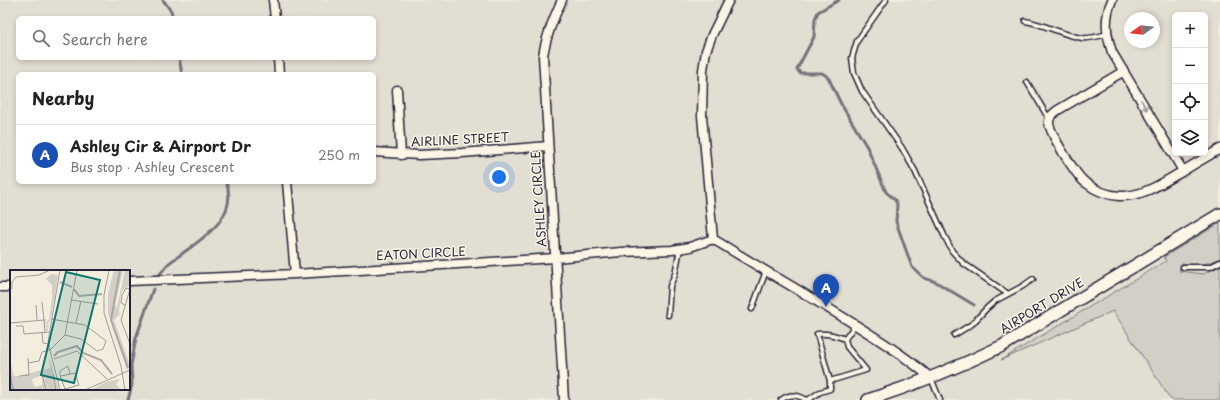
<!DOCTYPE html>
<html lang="en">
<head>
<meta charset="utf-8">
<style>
  body { margin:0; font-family:"Playpen Sans",sans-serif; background:#f6f6f6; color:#222 }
  .controls { position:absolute; right:12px; top:12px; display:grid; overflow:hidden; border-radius:6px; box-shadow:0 2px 6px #0003 }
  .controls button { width:36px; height:36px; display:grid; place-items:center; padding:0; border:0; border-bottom:1px solid #e0e0e0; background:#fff; color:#222; font:20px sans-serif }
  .compass { position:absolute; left:1124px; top:12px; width:36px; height:36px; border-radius:50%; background:#fff; box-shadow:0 2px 6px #0003; rotate:256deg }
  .you { position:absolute; left:499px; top:177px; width:14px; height:14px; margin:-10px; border:3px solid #fff; border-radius:50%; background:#1a73e8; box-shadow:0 0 0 6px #1a73e833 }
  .badge { display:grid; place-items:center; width:26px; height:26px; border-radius:50%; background:#b45309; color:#fff; font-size:13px; font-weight:700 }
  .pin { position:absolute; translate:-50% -33px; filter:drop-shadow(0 1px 2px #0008) }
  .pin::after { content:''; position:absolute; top:21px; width:14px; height:12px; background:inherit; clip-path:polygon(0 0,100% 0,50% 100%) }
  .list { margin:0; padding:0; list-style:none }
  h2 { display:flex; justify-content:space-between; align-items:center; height:52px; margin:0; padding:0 16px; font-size:17px }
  h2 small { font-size:13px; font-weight:400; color:#767676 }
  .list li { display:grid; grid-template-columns:26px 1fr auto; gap:12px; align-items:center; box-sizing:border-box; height:60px; padding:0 16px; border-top:1px solid #e0e0e0 }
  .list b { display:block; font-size:15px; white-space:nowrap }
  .list p { margin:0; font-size:13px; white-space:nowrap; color:#767676 }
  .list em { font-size:13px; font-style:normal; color:#767676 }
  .icon { flex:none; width:22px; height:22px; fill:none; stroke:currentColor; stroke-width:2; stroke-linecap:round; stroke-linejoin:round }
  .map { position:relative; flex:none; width:1220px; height:400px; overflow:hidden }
  .search { position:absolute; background:#fff; box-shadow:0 2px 6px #0003; left:16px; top:16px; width:360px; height:44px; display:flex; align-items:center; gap:10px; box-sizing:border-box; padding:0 14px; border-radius:6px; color:#767676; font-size:15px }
  .panel { position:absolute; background:#fff; box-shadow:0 2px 6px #0003; left:16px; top:72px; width:360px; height:112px; border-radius:6px }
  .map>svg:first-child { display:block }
  .built { fill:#e3ded2; fill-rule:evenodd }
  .green { fill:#d4cfc6; stroke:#7b7880 }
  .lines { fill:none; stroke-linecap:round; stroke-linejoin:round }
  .stream { stroke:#75727b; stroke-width:3 }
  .lane-casing { stroke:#22223b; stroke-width:7 }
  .street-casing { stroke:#22223b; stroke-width:11 }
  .secondary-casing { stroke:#22223b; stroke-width:14 }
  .lane { stroke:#fcf5e5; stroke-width:4 }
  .street { stroke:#fcf5e5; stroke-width:8 }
  .secondary { stroke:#fcf5e5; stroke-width:11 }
  .oneway { stroke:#9a9698 }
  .labels { text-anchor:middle; stroke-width:3; stroke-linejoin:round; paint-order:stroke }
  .street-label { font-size:12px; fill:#22223b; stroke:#fcf5e5 }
  .inset-river { fill:none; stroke:#aca7a6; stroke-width:2 }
  .inset-road { fill:none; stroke:#9f9c9d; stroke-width:1 }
  .view { fill:#0f766e; fill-opacity:0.15; stroke:#0f766e; stroke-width:2 }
  .inset-edge { fill:none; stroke:#22223b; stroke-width:2 }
</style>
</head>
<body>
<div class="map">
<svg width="1220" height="400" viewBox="0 0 1220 400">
  <rect width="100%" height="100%" fill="#f3edde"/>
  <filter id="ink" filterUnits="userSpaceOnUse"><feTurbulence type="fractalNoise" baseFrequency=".025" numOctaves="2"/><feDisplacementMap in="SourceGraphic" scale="8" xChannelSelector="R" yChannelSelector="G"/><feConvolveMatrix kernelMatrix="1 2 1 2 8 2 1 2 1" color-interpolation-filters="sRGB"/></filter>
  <g filter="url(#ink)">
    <path class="built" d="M0,0H1220V400H0ZM1175,15H1205V153H1175ZM18,18H374V58H18ZM1130,18H1154V42H1130ZM18,74H374V182H18ZM11,271H129V389H11Z"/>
    <path class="green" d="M1220,223V258C1209,264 1194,267 1182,263L1179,271L1203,274L1220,266V400H1171L1113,311L1001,360L1166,261L1164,257Z"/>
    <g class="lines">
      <path class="stream" d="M163,0L171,11L173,18
        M839,0L818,12L815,19L814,37L797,69L800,73H822L828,77L841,104L867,147L886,192L895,200L897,204L896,222L912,267L924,278L936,282L974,305
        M179,58L182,74
        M160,274C163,271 165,267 168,264C172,260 178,257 183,253C205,237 239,215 226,182
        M128,400L132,385L131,365L136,338L153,289"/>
      <g class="lane-casing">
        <path id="lane" d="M886,0L857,41L852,58L854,73L862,91L902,148L915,171L944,235L952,251L963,263L1008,294
          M1025,21C1045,24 1062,35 1082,38C1090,39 1100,36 1107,34
          M1027,82L1049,119
          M1183,267H1210L1220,262
          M752,309L766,271
          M668,315L670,286L675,274L680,249
          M954,335L972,324L987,308L995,301L1023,286L1033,279
          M931,378L940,400
          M830,381L817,334C827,333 835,335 845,339
          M781,400C790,393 798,395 807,400
          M808,400L820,392L830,389V381L866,370L847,347L845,339L855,325"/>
      </g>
      <g class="street-casing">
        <path id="street" d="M273,0L275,18
          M562,0C553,19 546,36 543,56L564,400
          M1112,0C1104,18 1106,34 1112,52L1183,171
          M278,58L279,74
          M1124,71L1058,110C1054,113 1050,115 1049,121C1047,130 1077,177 1086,183C1095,190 1107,195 1119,196C1143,197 1164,182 1183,171C1196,163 1208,156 1220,149
          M397,90L401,155
          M374,152L419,155L462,153L548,146
          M287,182L295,274
          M713,239C757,266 802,292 846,319C875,337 904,355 931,378
          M713,239L702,116L703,70L706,51L712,35L729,0
          M129,281L295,274L555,258L621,252L672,250L690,247L713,239
          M0,287H11"/>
      </g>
      <g class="secondary-casing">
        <path id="secondary" d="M868,400C914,385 959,367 1002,346L1220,214"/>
      </g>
      <use href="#lane" class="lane"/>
      <use href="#street" class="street"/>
      <use href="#secondary" class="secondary"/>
    </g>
    <defs><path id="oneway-shaft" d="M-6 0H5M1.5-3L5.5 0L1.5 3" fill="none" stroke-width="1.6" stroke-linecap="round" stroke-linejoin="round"/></defs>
    <use class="oneway" href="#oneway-shaft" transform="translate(1144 105) rotate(59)"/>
  </g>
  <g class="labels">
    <g class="street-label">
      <text transform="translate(460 140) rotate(-3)" y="4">AIRLINE STREET</text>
      <text transform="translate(539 199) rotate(-94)" y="4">ASHLEY CIRCLE</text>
      <text transform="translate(421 254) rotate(-3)" y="4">EATON CIRCLE</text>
      <text transform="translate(1042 306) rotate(-31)" y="4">AIRPORT DRIVE</text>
    </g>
  </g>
  <g transform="translate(10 270)">
    <rect width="120" height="120" fill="#f3edde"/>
    <path d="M50,0L49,6L40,51L35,56L38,60L36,55H39L38,60L36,61L35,53L39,50L42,28V15L36,9L41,4L48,5L45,26ZM104,0H113L105,34L110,44L104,50L120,95L117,100L98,43V24ZM115,0H120V16L114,18L111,24L109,42L107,37ZM39,87L49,120H37L32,107L30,106L22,109L23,114L25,117L32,115V109L36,120H0V91L4,106H9L40,98ZM110,109L106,114L111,120H81L96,112Z" fill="#d4cfc6"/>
    <path class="inset-river" d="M110,0L101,50L118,98M50,12L62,17M64,19L69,26L92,24M44,86L48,82L67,76L73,83L91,90L102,104M0,104L3,120"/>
    <path class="inset-road" d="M99,0L94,25V43L111,96L115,120M2,19V12L6,7L29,5L40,0M120,19L111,50L120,74M61,30L88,34M32,32L34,50H36M26,35L27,51M115,35L111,33L112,25L116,18L120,19M41,49L75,55L96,71L93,79L87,81L71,69L55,65M0,53L34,50L35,62M66,53L71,31M6,56H13L14,64L39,62M32,62L33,73L38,74M55,65L67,0M44,89L67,81L97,109M18,93L29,91L32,82L40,80L55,65M43,104L46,120M32,105L36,120M9,106L19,105L18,88M51,106L65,103L69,115L55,119L52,111L50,105V101L58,96L60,104M50,120L38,72L50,0M75,120L120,100"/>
    <path class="view" d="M56,2L90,10L64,113L31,105Z"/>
    <rect width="120" height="120" class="inset-edge"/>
  </g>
</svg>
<div class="controls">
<button>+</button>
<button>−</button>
<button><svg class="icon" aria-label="locate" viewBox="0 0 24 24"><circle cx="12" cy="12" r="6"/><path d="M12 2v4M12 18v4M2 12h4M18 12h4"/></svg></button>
<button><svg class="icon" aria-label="layers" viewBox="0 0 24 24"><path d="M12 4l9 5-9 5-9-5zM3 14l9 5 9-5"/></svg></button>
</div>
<svg class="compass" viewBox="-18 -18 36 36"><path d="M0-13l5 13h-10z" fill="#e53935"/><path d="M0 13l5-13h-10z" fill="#767676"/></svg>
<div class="you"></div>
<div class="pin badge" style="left:826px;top:307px;background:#1a4fb4">A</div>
<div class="search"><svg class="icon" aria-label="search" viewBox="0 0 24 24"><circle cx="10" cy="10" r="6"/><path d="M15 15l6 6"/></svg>Search here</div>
<section class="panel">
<h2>Nearby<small></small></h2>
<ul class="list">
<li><span class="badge" style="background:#1a4fb4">A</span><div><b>Ashley Cir &amp; Airport Dr</b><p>Bus stop · Ashley Crescent</p></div><em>250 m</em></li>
</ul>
</section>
</div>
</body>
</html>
